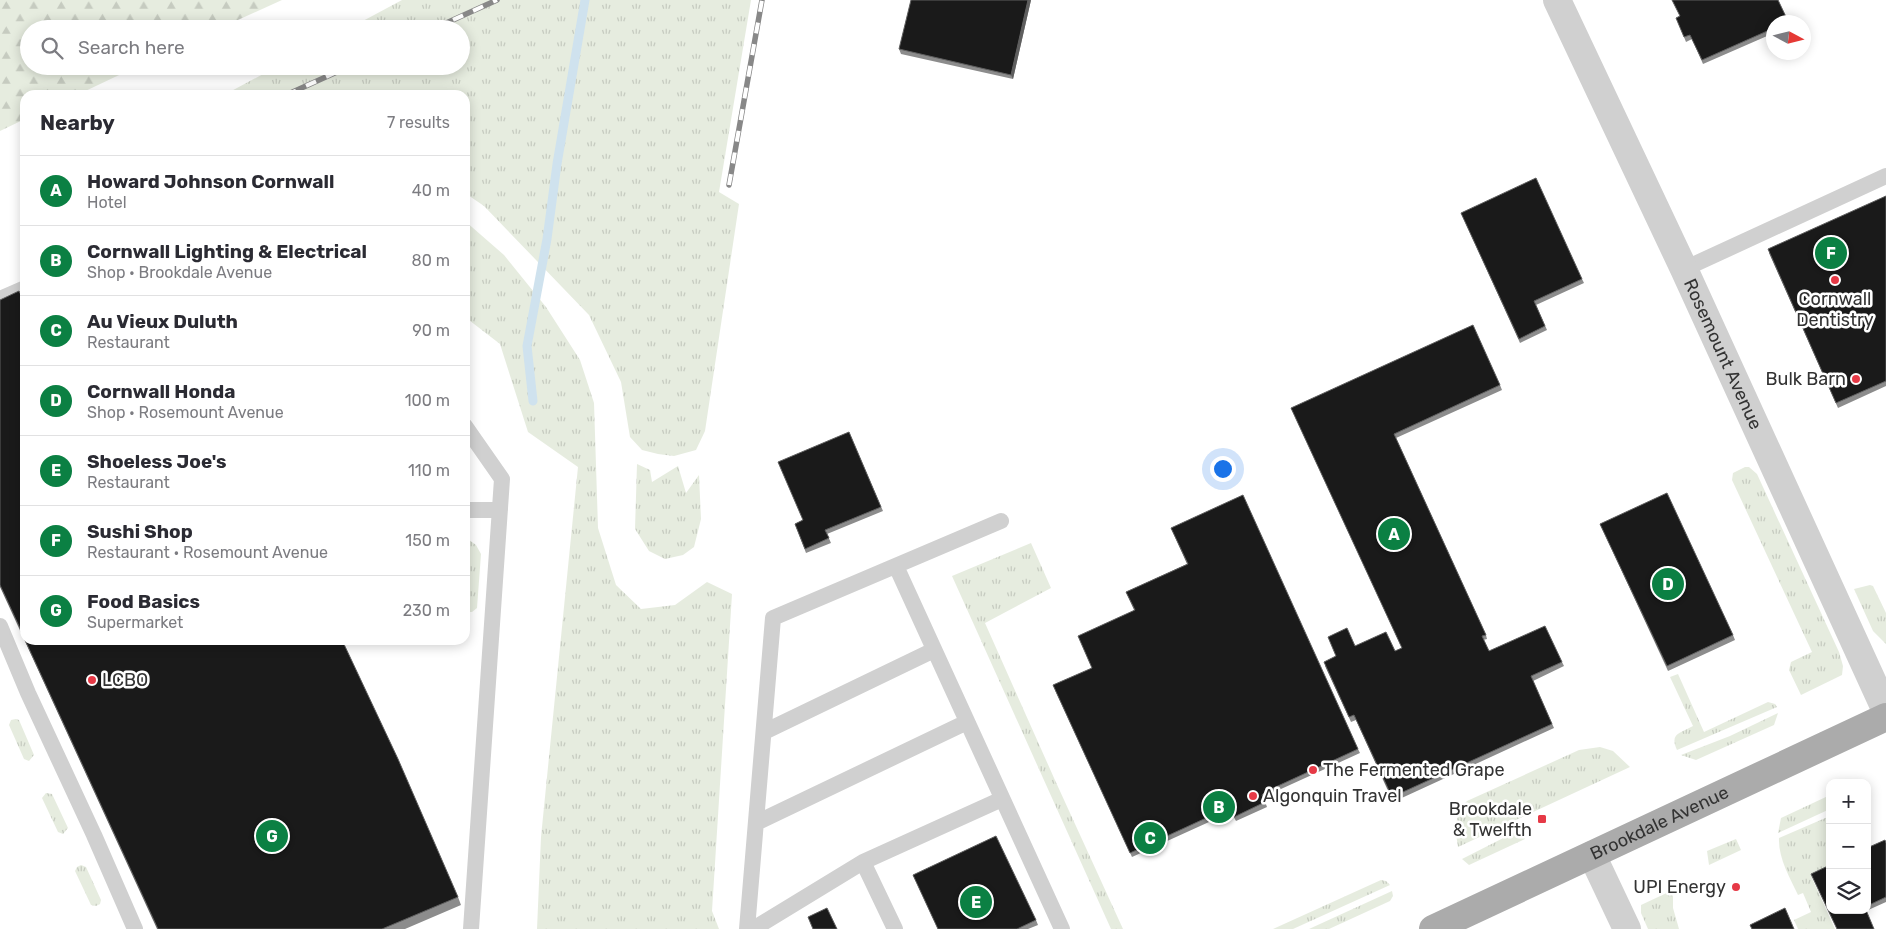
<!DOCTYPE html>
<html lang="en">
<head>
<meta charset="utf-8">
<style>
  body { margin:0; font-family:Rubik,sans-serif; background:#f7f7f7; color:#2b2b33 }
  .controls { position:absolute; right:15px; bottom:15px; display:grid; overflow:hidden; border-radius:10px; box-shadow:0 2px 12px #0003 }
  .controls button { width:45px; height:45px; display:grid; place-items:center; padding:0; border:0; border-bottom:1px solid #e1e1e2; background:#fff; color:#2b2b33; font:25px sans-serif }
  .compass { position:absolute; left:1766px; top:15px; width:45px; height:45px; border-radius:50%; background:#fff; box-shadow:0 2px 12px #0003; rotate:97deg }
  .you { position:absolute; left:1222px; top:468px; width:18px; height:18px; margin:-12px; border:4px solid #fff; border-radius:50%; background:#1a73e8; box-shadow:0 0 0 8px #1a73e833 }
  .badge { display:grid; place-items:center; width:32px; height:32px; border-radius:50%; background:#0b8043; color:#fff; font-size:16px; font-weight:700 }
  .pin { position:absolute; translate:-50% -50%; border:2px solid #fff; box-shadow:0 1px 5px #0006 }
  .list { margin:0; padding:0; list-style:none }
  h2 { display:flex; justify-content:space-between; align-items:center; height:65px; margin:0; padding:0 20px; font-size:21px }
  h2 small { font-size:16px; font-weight:400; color:#7c7c81 }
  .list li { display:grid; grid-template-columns:32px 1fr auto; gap:15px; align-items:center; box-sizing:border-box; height:70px; padding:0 20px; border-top:1px solid #e1e1e2 }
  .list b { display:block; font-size:19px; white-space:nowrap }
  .list p { margin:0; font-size:16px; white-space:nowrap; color:#7c7c81 }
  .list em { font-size:16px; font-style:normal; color:#7c7c81 }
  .icon { flex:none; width:28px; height:28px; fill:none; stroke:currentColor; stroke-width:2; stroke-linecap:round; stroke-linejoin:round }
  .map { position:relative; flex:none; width:1886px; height:929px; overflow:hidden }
  .search { position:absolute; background:#fff; box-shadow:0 2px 12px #0003; left:20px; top:20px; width:450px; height:55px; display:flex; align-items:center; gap:12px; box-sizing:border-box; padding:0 18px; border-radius:28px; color:#7c7c81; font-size:19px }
  .panel { position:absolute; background:#fff; box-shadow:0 2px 12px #0003; left:20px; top:90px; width:450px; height:555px; border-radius:15px }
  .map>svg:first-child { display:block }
  .grass { fill:url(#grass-tufts) }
  .forest { fill:url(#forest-firs) }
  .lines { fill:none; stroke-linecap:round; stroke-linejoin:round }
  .stream { stroke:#cfe2ee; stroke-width:9 }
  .service { stroke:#d0d0d0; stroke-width:16 }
  .minor { stroke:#d0d0d0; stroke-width:28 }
  .primary { stroke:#ababab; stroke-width:28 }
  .rail-casing { stroke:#888; stroke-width:5.5 }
  .rail { stroke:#fff; stroke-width:4; stroke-dasharray:11; stroke-linecap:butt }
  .wall { fill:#8c8c8c }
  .shaded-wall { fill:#5f5f5f }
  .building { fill:#1a1a1a; stroke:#5f5f5f }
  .poi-dot { fill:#e63946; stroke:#fff; stroke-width:2 }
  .labels { text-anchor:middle; stroke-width:5; stroke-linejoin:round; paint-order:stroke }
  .poi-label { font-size:18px; fill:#333; stroke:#fff; text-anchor:end }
  .street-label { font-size:18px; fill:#333; stroke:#fff }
</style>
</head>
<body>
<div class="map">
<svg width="1886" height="929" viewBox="0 0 1886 929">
  <defs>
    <pattern id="grass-tufts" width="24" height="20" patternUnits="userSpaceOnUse" patternTransform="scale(1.25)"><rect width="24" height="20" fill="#e6ecdf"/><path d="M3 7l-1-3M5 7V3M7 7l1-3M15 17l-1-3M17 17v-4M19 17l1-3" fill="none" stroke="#c6cbc0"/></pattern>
    <pattern id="forest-firs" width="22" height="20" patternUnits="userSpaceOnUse" patternTransform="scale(1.25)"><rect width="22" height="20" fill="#e6ecdf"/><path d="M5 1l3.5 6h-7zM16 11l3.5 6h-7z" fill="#c6cbc0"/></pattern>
  </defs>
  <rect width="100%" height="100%" fill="#fff"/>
  <path class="grass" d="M402,0H751L719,192L739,204L705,431L696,450L674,456L658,454L642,450L630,437L621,382L589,315L484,206L465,193V95H224L278,66H461V29H348Z
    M465,221L504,255L546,307L580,360L594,403L598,528L616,585L641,609L675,605L707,582L732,594L712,911L719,929H537L541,837L578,467L528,432L500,344L465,317Z
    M637,464L650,470L652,482L678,466L686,493L699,475L701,519L694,547L683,555L665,559L649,551L635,529Z
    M1745,467H1749L1757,474L1839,652L1843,666L1842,675L1801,695L1789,670L1791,662L1812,652L1732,480L1733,473Z
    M465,537L476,545L481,554L477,608L472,612H469L465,606Z
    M1031,543L1051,588L985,623L1054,778L1123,929H1111L952,576Z
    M1870,585L1873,586L1886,613V644L1873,631L1854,589Z
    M1678,674L1704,732L1768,702L1775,704L1777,707L1677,750C1669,733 1681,733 1693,726L1670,677Z
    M1778,713L1774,725L1696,760L1681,755L1730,736Z
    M16,719L19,720L34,755L29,761L24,759L9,725L11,720Z
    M1600,747L1613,751L1630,767L1458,847C1455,829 1454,815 1467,801L1579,750Z
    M46,793L52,794L68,828L63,834L58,832L42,798Z
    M1828,796L1830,798V809L1778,833L1781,818Z
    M1830,816V869L1812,878L1835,929H1798L1794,920L1811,912L1803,893L1798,895C1790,878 1778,858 1779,838Z
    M1521,829L1525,839L1469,865L1462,859Z
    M1736,839L1741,850L1709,865L1707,851Z
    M81,865L86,867L101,900L100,904L96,906L91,905L75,871L77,867Z
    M1381,880L1386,881L1390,885L1293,929H1273Z
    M1673,890V908L1679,929H1648L1641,913V905Z
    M1392,891L1393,896L1390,901L1329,929H1309Z"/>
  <path class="forest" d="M0,0H282L218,29H29V66H138L77,95H25V119L0,131Z"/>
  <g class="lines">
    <path class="stream" d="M533,401L527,346L547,239L557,164L585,0"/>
    <path class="service" d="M1684,269L1886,176
      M0,299L25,288
      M465,426L502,479L471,929
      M465,510H500
      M896,566L1062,929
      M0,626L28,693L94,835L135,929
      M764,732L934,650
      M756,823L967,722
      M747,929L773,618L1001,521
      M753,929L863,862
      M895,929L863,862L1002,799"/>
    <g class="minor">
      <path id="s1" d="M1557,0L1684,269L1886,711"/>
      <path d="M1592,855L1627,929"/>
    </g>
    <path class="primary" id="s2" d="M1433,929L1886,717"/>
    <g class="rail-casing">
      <path id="rail" d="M433,29L497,0
        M286,95L350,66
        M729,185L762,0"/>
    </g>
    <use href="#rail" class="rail"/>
  </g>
  <path class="wall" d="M1031,0L1013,79L901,54L899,49Z
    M1778,0L1788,22H1774V33L1703,64L1692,39L1686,42L1678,22L1679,17Z
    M1886,196V386L1838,408L1769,253Z
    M1461,213L1582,279L1584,283L1536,305L1547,330L1520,343Z
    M0,300L25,640L458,897L461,905L405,929H157L0,587Z
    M1500,385L1502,390L1396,438L1486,635L1487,639L1483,640L1489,651L1562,662L1564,666L1533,681L1554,728L1393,802L1356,720L1351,722L1325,666L1336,656L1395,651L1402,648L1291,408Z
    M849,432L883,511L827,534L831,543L806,553L795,524L803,520Z
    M1600,524L1733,635L1735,640L1668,671Z
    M1171,528L1358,749L1360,753L1268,795L1264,799L1267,807L1236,821L1231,812L1132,857L1055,690L1092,668L1134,610L1126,592L1187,564Z
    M1886,843V902L1866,911L1830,910H1867V848Z
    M913,875L1036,920L1038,925L1028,929H938Z"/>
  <path class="shaded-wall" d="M1028,0H1031L1013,79L1011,75Z
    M1267,791L1268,795L1263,799L1262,795Z"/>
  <path class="building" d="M911,0H1028L1011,75L899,49Z
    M1672,0H1778L1788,21L1785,22H1774V28L1702,60L1690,35L1684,37L1676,18L1680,16Z
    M1536,178L1582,279L1534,301L1545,326L1519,339L1461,213Z
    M1886,196V381L1836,403L1768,249Z
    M19,291L25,303V639L0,585V300Z
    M1473,325L1500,385L1394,434L1486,635L1482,636L1489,651L1545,626L1562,662L1531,676L1552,724L1392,797L1354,715L1349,717L1324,662L1336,656L1328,637L1347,628L1355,646L1386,632L1395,651L1402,648L1291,408Z
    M849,432L881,507L825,530L829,538L805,549L795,524L803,520L778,462Z
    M1667,493L1733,635L1667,666L1600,524Z
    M1243,495L1358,749L1267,791L1262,795L1265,802L1234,817L1230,807L1130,853L1053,685L1092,668L1078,636L1135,610L1126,592L1188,564L1171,528Z
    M25,640H342L398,759L458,897L382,929H158Z
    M996,836L1036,920L1017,929H938L913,875Z
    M1885,840L1886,843V897L1867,906V848Z
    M1830,865V910H1866L1874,929H1837L1811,874Z
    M827,908L837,929H813L808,917Z
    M1785,908L1794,929H1752L1750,925Z"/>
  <g class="poi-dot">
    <circle cx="1835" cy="280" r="5"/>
    <circle cx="1856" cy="379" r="5"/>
    <circle cx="92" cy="680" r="5"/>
    <circle cx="1313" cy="770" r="5"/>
    <circle cx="1253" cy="796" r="5"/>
    <rect x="1537" y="814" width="10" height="10" rx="2.5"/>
    <circle cx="1736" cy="887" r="5"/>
  </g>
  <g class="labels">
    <g class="poi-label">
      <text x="1835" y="305" text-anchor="middle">Cornwall<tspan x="1835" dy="21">Dentistry</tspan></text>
      <text x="1846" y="385">Bulk Barn</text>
      <text x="102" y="686" text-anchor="start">LCBO</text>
      <text x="1323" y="776" text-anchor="start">The Fermented Grape</text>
      <text x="1263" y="802" text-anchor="start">Algonquin Travel</text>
      <text x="1532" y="815">Brookdale<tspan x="1532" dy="21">&amp; Twelfth</tspan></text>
      <text x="1726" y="893">UPI Energy</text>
    </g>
    <g class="street-label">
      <text dy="6" stroke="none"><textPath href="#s1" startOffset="391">Rosemount Avenue</textPath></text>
      <text dy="6" stroke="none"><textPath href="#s2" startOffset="250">Brookdale Avenue</textPath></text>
    </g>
  </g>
</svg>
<div class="controls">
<button>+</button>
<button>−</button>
<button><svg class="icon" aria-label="layers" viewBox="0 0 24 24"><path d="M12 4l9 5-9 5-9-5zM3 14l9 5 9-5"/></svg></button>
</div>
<svg class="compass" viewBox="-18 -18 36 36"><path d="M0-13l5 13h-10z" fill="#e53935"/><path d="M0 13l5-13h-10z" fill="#7c7c81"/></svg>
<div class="you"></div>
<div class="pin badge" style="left:1394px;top:534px">A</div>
<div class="pin badge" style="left:1219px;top:807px">B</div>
<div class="pin badge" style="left:1150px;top:838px">C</div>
<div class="pin badge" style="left:1668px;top:584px">D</div>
<div class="pin badge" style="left:976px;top:902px">E</div>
<div class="pin badge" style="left:1831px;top:253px">F</div>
<div class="pin badge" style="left:272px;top:836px">G</div>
<div class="search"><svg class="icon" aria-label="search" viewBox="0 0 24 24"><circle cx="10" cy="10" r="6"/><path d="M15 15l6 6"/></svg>Search here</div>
<section class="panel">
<h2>Nearby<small>7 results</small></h2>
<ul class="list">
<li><span class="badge">A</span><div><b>Howard Johnson Cornwall</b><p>Hotel</p></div><em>40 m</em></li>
<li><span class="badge">B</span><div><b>Cornwall Lighting &amp; Electrical</b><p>Shop · Brookdale Avenue</p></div><em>80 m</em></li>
<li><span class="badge">C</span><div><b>Au Vieux Duluth</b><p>Restaurant</p></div><em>90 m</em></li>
<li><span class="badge">D</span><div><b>Cornwall Honda</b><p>Shop · Rosemount Avenue</p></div><em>100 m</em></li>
<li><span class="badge">E</span><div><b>Shoeless Joe's</b><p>Restaurant</p></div><em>110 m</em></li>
<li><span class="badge">F</span><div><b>Sushi Shop</b><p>Restaurant · Rosemount Avenue</p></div><em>150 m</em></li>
<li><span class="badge">G</span><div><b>Food Basics</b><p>Supermarket</p></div><em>230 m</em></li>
</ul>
</section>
</div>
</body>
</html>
